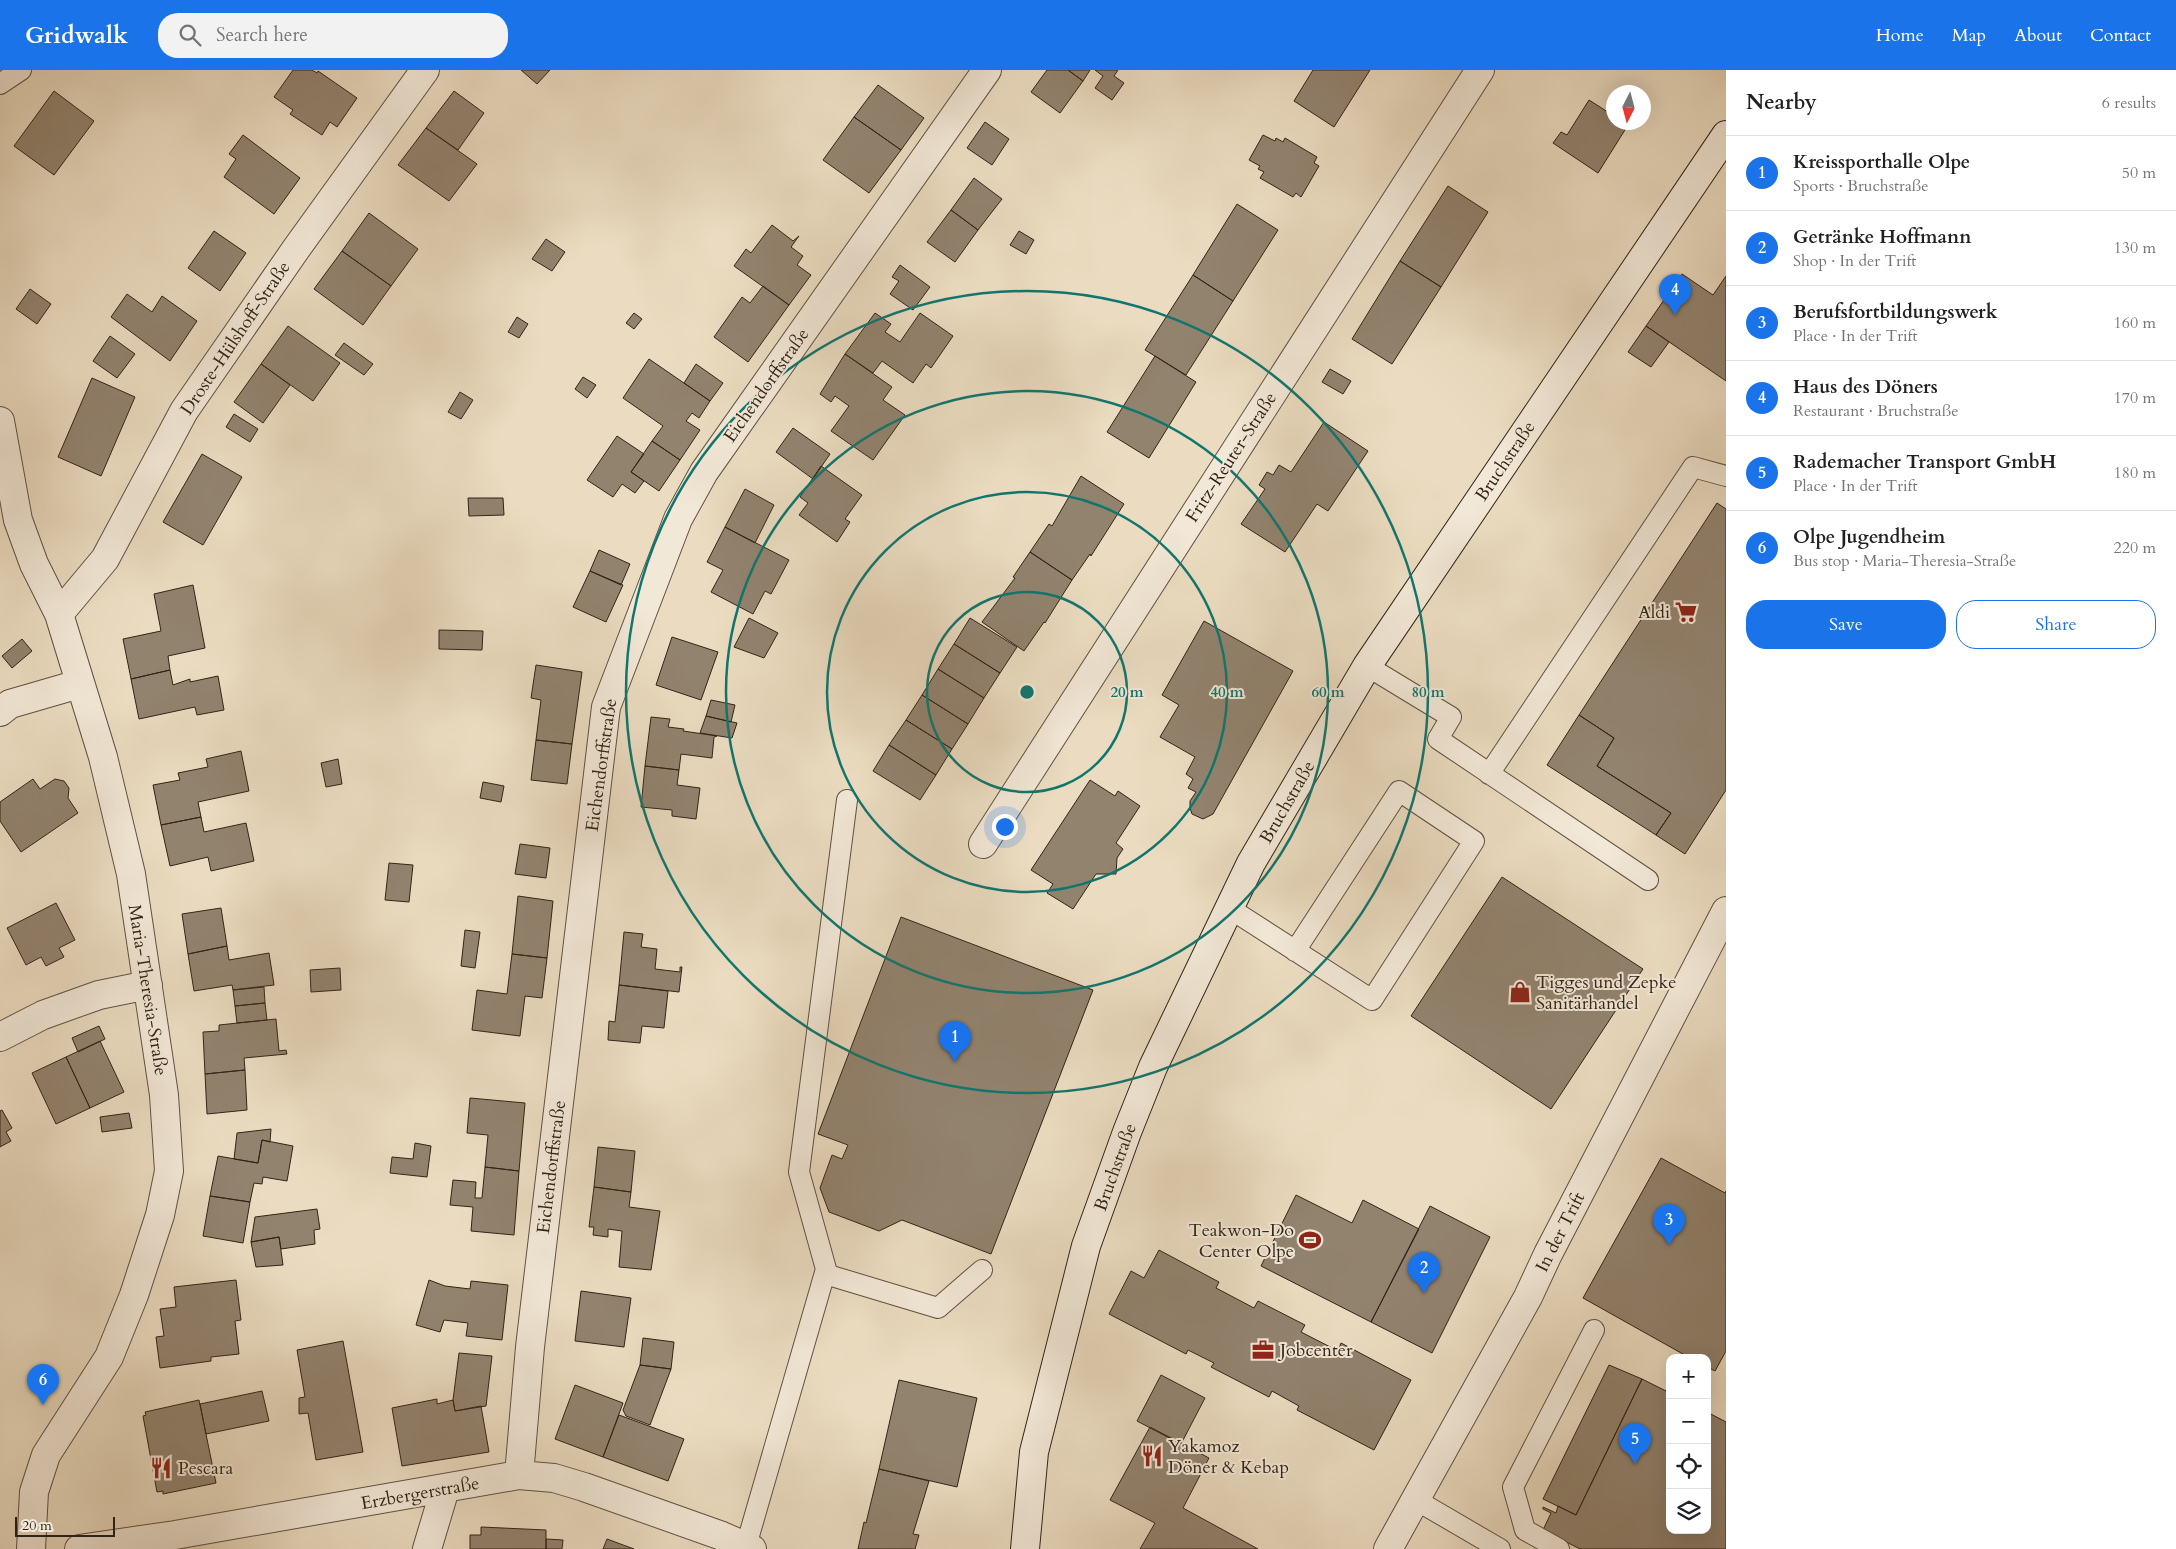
<!DOCTYPE html>
<html lang="en">
<head>
<meta charset="utf-8">
<style>
  body { margin:0; font-family:Cardo,serif; background:#f2f2f2; color:#202124 }
  .controls { position:absolute; right:15px; bottom:15px; display:grid; overflow:hidden; border-radius:10px; box-shadow:0 5px 20px #0002 }
  .controls button { width:45px; height:45px; display:grid; place-items:center; padding:0; border:0; border-bottom:1px solid #e0e0e0; background:#fff; color:#202124; font:25px sans-serif }
  .compass { position:absolute; left:1606px; top:15px; width:45px; height:45px; border-radius:50%; background:#fff; box-shadow:0 5px 20px #0002; rotate:186deg }
  .scale { position:absolute; left:15px; bottom:12px; width:100px; box-sizing:border-box; padding-left:5px; border:2px solid #322317; border-top:0; font-size:14px; line-height:18px; white-space:nowrap; color:#322317; -webkit-text-stroke:4px #f2e8d7; paint-order:stroke }
  .you { position:absolute; left:1004px; top:756px; width:18px; height:18px; margin:-12px; border:4px solid #fff; border-radius:50%; background:#1a73e8; box-shadow:0 0 0 8px #1a73e833 }
  .badge { display:grid; place-items:center; width:32px; height:32px; border-radius:50%; background:#1a73e8; color:#fff; font-size:16px; font-weight:700 }
  .pin { position:absolute; translate:-50% -41px; filter:drop-shadow(0 1px 2px #0008) }
  .pin::after { content:''; position:absolute; top:26px; width:18px; height:15px; background:inherit; clip-path:polygon(0 0,100% 0,50% 100%) }
  .list { margin:0; padding:0; list-style:none }
  h2 { display:flex; justify-content:space-between; align-items:center; height:65px; margin:0; padding:0 20px; font-size:21px }
  h2 small { font-size:16px; font-weight:400; color:#757577 }
  .list li { display:grid; grid-template-columns:32px 1fr auto; gap:15px; align-items:center; box-sizing:border-box; height:75px; padding:0 20px; border-top:1px solid #e0e0e0 }
  .list b { display:block; font-size:19px; white-space:nowrap }
  .list p { margin:0; font-size:16px; white-space:nowrap; color:#757577 }
  .list em { font-size:16px; font-style:normal; color:#757577 }
  .actions { display:flex; gap:10px; padding:15px 20px }
  .actions a { flex:1; padding:11px 0; border:1px solid #1a73e8; border-radius:20px; text-align:center; font-size:18px; color:#1a73e8 }
  .actions .main { background:#1a73e8; color:#fff }
  .icon { flex:none; width:28px; height:28px; fill:none; stroke:currentColor; stroke-width:2; stroke-linecap:round; stroke-linejoin:round }
  .map { position:relative; flex:none; width:1726px; height:1479px; overflow:hidden }
  header { display:flex; align-items:center; gap:30px; box-sizing:border-box; height:70px; padding:0 25px; background:#1a73e8; color:#fff }
  header strong { font-size:24px }
  nav { display:flex; gap:28px; margin-inline-start:auto; font-size:18px }
  .search { width:350px; height:45px; background:#f2f2f2; display:flex; align-items:center; gap:12px; box-sizing:border-box; padding:0 18px; border-radius:20px; color:#757577; font-size:19px }
  main { display:flex }
  aside { flex:1; background:#fff }
  .map>svg:first-child { display:block }
  .building { fill:#92836f; stroke:#322317 }
  .lines { fill:none; stroke-linecap:round; stroke-linejoin:round }
  .service-casing { stroke:#605142; stroke-width:22 }
  .minor-casing { stroke:#605142; stroke-width:30 }
  .secondary-casing { stroke:#322317; stroke-width:30 }
  .service { stroke:#f2e8d7; stroke-width:20 }
  .minor { stroke:#f2e8d7; stroke-width:28 }
  .secondary { stroke:#f2e8d7; stroke-width:28 }
  .ring { fill:none; stroke:#0f766e; stroke-width:2.5 }
  .labels { text-anchor:middle; stroke-width:4; stroke-linejoin:round; paint-order:stroke }
  .street-label { font-size:18px; fill:#322317; stroke:#f2e8d7 }
  .poi-label { font-size:18px; fill:#322317; stroke:#f2e8d7; text-anchor:start }
  .centre { fill:#0f766e; stroke:#f2e8d7; stroke-width:2.5 }
  .ring-label { font-size:15px; text-anchor:middle; font-weight:bold; fill:#0f766e; stroke:#f2e8d7; stroke-width:4; stroke-linejoin:round; paint-order:stroke }
</style>
</head>
<body>
<header>
<strong>Gridwalk</strong>
<div class="search"><svg class="icon" aria-label="search" viewBox="0 0 24 24"><circle cx="10" cy="10" r="6"/><path d="M15 15l6 6"/></svg>Search here</div>
<nav><a>Home</a><a>Map</a><a>About</a><a>Contact</a></nav>
</header>
<main>
<div class="map">
<svg width="1726" height="1479" viewBox="0 0 1726 1479">
  <rect width="100%" height="100%" fill="#ebdcc1"/>
  <filter id="stains"><feTurbulence type="fractalNoise" baseFrequency=".004" numOctaves="4"/><feColorMatrix values="0 0 0 0 .2 0 0 0 0 .09 0 0 0 0 .02 0 0 0 .5 -.17"/></filter>
  <radialGradient id="worn" r=".72"><stop offset=".6" stop-color="#630" stop-opacity="0"/><stop offset="1" stop-color="#630" stop-opacity=".3"/></radialGradient>
  <path class="building" d="M293,0H312L317,3L318,1L357,28L337,57L330,52L322,65L290,44L293,40L274,27Z
    M521,0H550L537,14Z
    M1047,0H1068L1083,11L1060,43L1031,22Z
    M1068,0H1090L1083,11Z
    M1095,0H1118L1114,6L1124,13L1112,30L1095,18L1103,6Z
    M1313,0H1370L1334,57L1294,31Z
    M878,15L924,48L901,80L854,47Z
    M54,21L94,51L54,105L14,76Z
    M454,21L484,43L458,80L426,58Z
    M1589,30L1614,46V52H1624L1628,55L1598,103L1553,73L1561,62L1567,65Z
    M854,47L901,80L869,123L823,90Z
    M985,52L1009,69L992,95L967,78Z
    M426,58L477,94L449,131L398,95Z
    M243,65L300,108L274,144L224,107L236,89L229,84Z
    M1263,65L1275,71L1276,68L1283,72L1285,68L1317,87L1314,93L1319,96L1301,127L1296,123L1293,127L1260,108L1264,102L1258,99L1260,96L1249,90Z
    M974,108L1002,129L978,160L951,140Z
    M1448,116L1488,142L1441,217L1400,191Z
    M1237,134L1278,160L1233,231L1193,205Z
    M951,140L978,160L955,192L927,172Z
    M369,143L418,179L391,216L342,181Z
    M772,155L793,171L799,166L791,177L803,186L797,195L811,205L789,235L734,196L746,179L751,183Z
    M214,161L246,183L220,221L188,198Z
    M1019,161L1034,170L1026,184L1010,175Z
    M546,169L565,182L552,201L532,189Z
    M342,181L391,216L363,255L314,219Z
    M1400,191L1441,217L1392,294L1352,269Z
    M900,195L930,217L913,240L890,224L899,211L892,207Z
    M1682,204L1713,225L1726,206V311L1646,256Z
    M1193,205L1233,231L1186,305L1145,280Z
    M763,216L789,235L748,292L714,267L742,227L750,233Z
    M30,219L51,234L37,254L16,239Z
    M127,224L152,242L162,226L197,251L170,291L111,247Z
    M634,243L642,249L634,259L626,253Z
    M875,243L891,254L885,262L900,272L920,243L953,266L931,298L926,294L913,313L882,291L873,303L845,284Z
    M517,247L528,254L519,268L508,262Z
    M288,256L340,293L313,331L261,294Z
    M1646,256L1669,272L1651,297L1628,282Z
    M110,266L135,284L117,308L93,291Z
    M344,273L373,294L364,305L335,285Z
    M845,284L892,317L883,330L905,345L873,390L831,361L849,336L835,326L831,332L820,324Z
    M1155,286L1196,312L1149,388L1107,362Z
    M649,289L710,331L699,348L692,343L686,351L700,360L680,390L652,371L663,356L623,328Z
    M261,294L290,315L263,353L234,332Z
    M696,294L723,313L710,331L684,313Z
    M1330,299L1351,311L1343,324L1322,312Z
    M583,307L596,315L587,328L575,319Z
    M92,308L135,327L101,406L58,387Z
    M460,322L473,330L461,349L448,342Z
    M234,344L258,359L250,372L226,357Z
    M1324,352L1368,381L1328,441L1317,434L1285,482L1241,454L1265,419L1259,415L1267,402L1273,405L1279,395L1291,402Z
    M793,358L830,384L813,409L776,382Z
    M617,366L644,384L631,402L644,411L635,423L622,414L613,427L587,410Z
    M652,371L680,390L659,421L631,402Z
    M202,384L242,407L203,475L163,452Z
    M821,396L862,425L845,449L850,452L837,472L799,445L808,433L800,427Z
    M1081,406L1124,434L1091,486L1090,484L1072,510L1030,482L1049,454L1052,456Z
    M745,419L774,435L755,473L725,457Z
    M468,428H503L504,445L469,446Z
    M1717,433L1726,439V720L1685,784L1656,765L1671,743L1597,696L1614,668L1579,645Z
    M725,457L789,490L771,524L765,521L753,544L711,522L723,500L707,492Z
    M599,480L630,494L621,515L590,501Z
    M1030,482L1072,510L1045,553L1044,552L1024,581L982,552L1015,508L1013,507Z
    M590,501L623,515L606,552L573,537Z
    M193,515L205,578L168,586L170,600L131,609L123,569L161,561L154,524Z
    M749,548L778,563L764,588L734,577Z
    M970,548L1017,577L1000,603L954,574Z
    M1204,551L1293,601L1213,744L1203,749L1192,744L1190,738V731L1196,722L1188,718L1193,709L1186,704L1195,687L1160,667L1179,635L1162,625Z
    M439,560L483,561L482,580L439,579Z
    M672,567L718,582L701,630L656,615Z
    M22,569L32,581L12,598L2,586Z
    M954,574L1000,603L984,628L938,599Z
    M536,595L582,602L572,674L536,670L541,630L531,628Z
    M938,599L984,628L968,654L922,625Z
    M170,600L173,615L190,609V612L218,606L224,640L197,645L195,637L139,649L131,609Z
    M922,625L968,654L952,679L906,650Z
    M711,630L735,635L731,652L706,646Z
    M1579,645L1614,668L1597,696L1671,743L1656,765L1547,695Z
    M706,646L737,653L732,668L700,663Z
    M651,647L670,649L668,657L684,659L683,661L717,666L714,667L712,688L681,684L679,700L645,696Z
    M906,650L952,679L936,705L889,675Z
    M536,670L572,674L567,714L531,710Z
    M889,675L936,705L920,730L873,701Z
    M241,681L249,721L198,732L201,747L161,755L153,715L180,710L178,703L208,697L206,689Z
    M338,689L342,714L326,717L321,693Z
    M645,696L679,700L677,715L700,718L696,749L672,746V740L641,737Z
    M33,709L40,719L55,709L64,711L69,718L68,728L78,743L21,782L0,751V732Z
    M1090,710L1115,726L1118,721L1140,736L1116,773L1123,779L1117,788L1116,804H1096L1073,839L1047,823L1053,814L1031,800Z
    M483,712L504,716L501,732L480,728Z
    M201,747L204,762L246,753L254,791L211,801L208,787L170,796L161,755Z
    M520,774L550,778L546,808L515,804Z
    M389,793L413,795L409,832L385,830Z
    M1502,807L1643,899L1551,1039L1411,946Z
    M518,826L553,831L547,888L512,884Z
    M56,833L75,870L59,878L64,887L46,896L41,887L26,895L7,858Z
    M221,838L227,876L188,884L182,844Z
    M901,847L1093,920L991,1184L902,1150L879,1161L829,1142L820,1118L832,1085L842,1089L848,1075L818,1064Z
    M465,860L480,862L475,898L461,896Z
    M624,862L643,864L641,877L657,879L655,899L680,902V897H682L679,922L619,915Z
    M227,876L229,890L269,883L274,915L233,920L232,915L194,921L188,884Z
    M512,884L547,888L542,928L525,926L520,966L472,960L477,920L507,924Z
    M340,898L341,920L311,922L310,900Z
    M619,915L668,921L664,958L642,956L640,973L608,970L609,951L615,952Z
    M264,917L265,933L235,936L233,920Z
    M265,933L267,950L237,953L235,936Z
    M276,949L279,981L286,980L287,984L244,988L245,1000L205,1004L203,962L219,961V955Z
    M99,956L105,969L78,982L72,968Z
    M100,971L124,1022L90,1038L66,987Z
    M66,987L90,1038L56,1054L32,1003Z
    M245,1000L247,1040L207,1044L205,1004Z
    M470,1028L525,1033L519,1101L485,1097L488,1065L467,1063Z
    M2,1040L12,1058L6,1062L11,1071L0,1077V1041Z
    M129,1043L132,1058L102,1062L100,1047Z
    M271,1059L270,1072L262,1070L258,1093L234,1089L237,1063Z
    M262,1070L293,1076L287,1111L263,1107L262,1114L254,1113L250,1132L210,1126L218,1086L258,1093Z
    M415,1073L431,1076L427,1107L390,1103L392,1087L413,1089Z
    M598,1077L635,1081L631,1122L594,1117Z
    M1661,1088L1725,1123L1726,1121V1281L1715,1301L1707,1297V1288H1690L1583,1228Z
    M485,1097L519,1101L514,1165L471,1161L473,1137L450,1135L453,1110L476,1112L475,1128H482Z
    M594,1117L631,1122L629,1137L660,1141L651,1200L619,1197L622,1161L608,1159V1167L593,1165L594,1157H589Z
    M1296,1125L1352,1153L1363,1130L1419,1159L1371,1252L1261,1196Z
    M210,1126L250,1132L243,1173L203,1166Z
    M1430,1136L1490,1167L1432,1283L1371,1252Z
    M317,1139L320,1159L314,1160L315,1174L281,1179L279,1167L251,1172L255,1147Z
    M279,1167L283,1195L256,1197L251,1172Z
    M1159,1180L1219,1212L1216,1218L1254,1238L1258,1231L1305,1255L1301,1262L1338,1281L1341,1273L1411,1310L1374,1380L1297,1340L1299,1336L1272,1321L1269,1327L1211,1297L1214,1293L1188,1280L1186,1284L1109,1244L1131,1201L1144,1208Z
    M236,1210L241,1250L235,1251L239,1284L211,1287V1291L160,1298L156,1267L164,1266L160,1239L176,1237L174,1217Z
    M429,1210L445,1216L470,1219L471,1211L508,1215L502,1270L466,1266L468,1253L444,1250L440,1262L416,1255Z
    M581,1221L631,1228L624,1277L575,1271Z
    M643,1268L674,1272L671,1299L640,1295Z
    M343,1271L363,1382L316,1390L308,1343L299,1344V1328L305,1327L297,1280Z
    M459,1283L492,1286L486,1336L455,1341L453,1330Z
    M640,1295L671,1299L650,1355L626,1346L623,1340Z
    M1609,1295L1642,1309L1576,1445L1543,1429Z
    M1161,1305L1205,1328L1181,1374L1137,1351Z
    M1642,1309L1670,1323V1460H1707V1342L1726,1352V1479H1580L1543,1460L1551,1443L1543,1439V1437L1556,1443L1558,1436L1576,1445Z
    M899,1310L977,1328L957,1417L879,1399Z
    M575,1315L623,1333L603,1387L555,1369Z
    M262,1321L269,1351L206,1364L200,1334Z
    M437,1329V1334L453,1330L455,1341L481,1336L489,1382L402,1396L392,1338Z
    M199,1330L216,1413L163,1424V1421L157,1422L143,1346L146,1345L145,1342Z
    M619,1345L684,1369L668,1411L603,1387Z
    M1150,1357L1209,1388L1183,1438L1258,1479H1140L1155,1453L1110,1430Z
    M879,1399L929,1411L913,1464L919,1465L915,1479H858L864,1452L866,1453Z
    M481,1457L546,1460V1479H470V1465H481Z
    M546,1469L563,1470L562,1479H546Z
    M607,1469L634,1479H603Z"/>
  <g class="lines">
    <g class="service-casing">
      <path id="service" d="M0,14L21,0
        M1367,596L1451,647L1438,669L1648,810
        M1489,704L1693,397L1726,406
        M1229,838L1372,930L1474,771L1399,721L1295,881
        M825,1204L938,1238L982,1200
        M1416,1430L1500,1479
        M746,1476L826,1199L799,1102L847,730
        M1559,1479L1525,1460L1513,1417L1594,1260"/>
    </g>
    <g class="minor-casing">
      <path id="minor" d="M0,351L18,450L34,494L59,544L103,687L131,804L164,1025L169,1101L160,1145L134,1225L109,1287L46,1385L34,1422L31,1479
        M59,544L105,489L184,341L296,179L425,0
        M0,642L10,634L79,614
        M983,774L1480,0
        M0,967L43,945L99,925L148,915
        M519,1405L530,1277L606,637L678,449L704,402L987,0
        M79,1479L175,1465L519,1405L554,1408L584,1417L722,1466L752,1479
        M427,1479L445,1419
        M1388,1479L1528,1227L1548,1184L1726,841"/>
    </g>
    <g class="secondary-casing">
      <path id="secondary" d="M1025,1479L1034,1382L1086,1176L1127,1062L1153,997L1251,793L1367,596L1726,65"/>
    </g>
    <use href="#service" class="service"/>
    <use href="#minor" class="minor"/>
    <use href="#secondary" class="secondary"/>
  </g>
  <g class="ring">
    <circle cx="1027" cy="622" r="100"/>
    <circle cx="1027" cy="622" r="200"/>
    <circle cx="1027" cy="622" r="301"/>
    <circle cx="1027" cy="622" r="401"/>
  </g>
  <defs>
    <g id="supermarket-bare" transform="scale(1.725)"><path d="M-6-5.5h2.5l.6 2H6L4.5 2H-2.5L-4.4-4H-6ZM-1.5 3.2a1.3 1.3 0 1 0 .1 0ZM3 3.2a1.3 1.3 0 1 0 .1 0Z" fill="#8f2418" stroke="#f2e8d7" stroke-width="2.5" paint-order="stroke"/></g>
    <g id="shop-bare" transform="scale(1.725)"><path d="M-5-2.5h2.3a2.7 3.5 0 0 1 5.4 0H5L5.5 6h-11ZM-1.5-2.5h3a1.5 2.3 0 0 0-3 0Z" fill="#8f2418" stroke="#f2e8d7" stroke-width="2.5" paint-order="stroke"/></g>
    <g id="stadium-bare" transform="scale(1.725)"><path d="M0-5a6.5 5 0 1 0 0 10a6.5 5 0 1 0 0-10ZM-3.5-1.8h7v3.6h-7Z" fill="#8f2418" stroke="#f2e8d7" stroke-width="2.5" paint-order="stroke"/></g>
    <g id="office-bare" transform="scale(1.725)"><path d="M-6-3h4V-5.5h4V-3h4V5H-6ZM-1-4.5V-3h2v-1.5ZM-6 0V1H6V0Z" fill="#8f2418" stroke="#f2e8d7" stroke-width="2.5" paint-order="stroke"/></g>
    <g id="restaurant-bare" transform="scale(1.725)"><path d="M-5-6h1v4h1v-4h1v4h1v-4h1v5L-1.5 .5V6h-2V.5L-5-1ZM5-6V6H3V1.5H1.5Q1.5-4 5-6Z" fill="#8f2418" stroke="#f2e8d7" stroke-width="2.5" paint-order="stroke"/></g>
  </defs>
  <g fill-rule="evenodd">
    <use href="#supermarket-bare" x="1686" y="542"/>
    <use href="#shop-bare" x="1520" y="922"/>
    <use href="#stadium-bare" x="1310" y="1170"/>
    <use href="#office-bare" x="1263" y="1280"/>
    <use href="#restaurant-bare" x="1152" y="1386"/>
    <use href="#restaurant-bare" x="161" y="1398"/>
  </g>
  <g class="labels">
    <g class="street-label">
      <text transform="translate(235 268) rotate(-56)" y="6">Droste-Hülshoff-Straße</text>
      <text transform="translate(766 315) rotate(-55)" y="6">Eichendorffstraße</text>
      <text transform="translate(1231 387) rotate(-57)" y="6">Fritz-Reuter-Straße</text>
      <text transform="translate(1505 391) rotate(-56)" y="6">Bruchstraße</text>
      <text transform="translate(601 695) rotate(-82)" y="6">Eichendorffstraße</text>
      <text transform="translate(1287 732) rotate(-60)" y="6">Bruchstraße</text>
      <text transform="translate(148 920) rotate(81)" y="6">Maria-Theresia-Straße</text>
      <text transform="translate(551 1097) rotate(-83)" y="6">Eichendorffstraße</text>
      <text transform="translate(1115 1097) rotate(-70)" y="6">Bruchstraße</text>
      <text transform="translate(1560 1162) rotate(-63)" y="6">In der Trift</text>
      <text transform="translate(420 1423) rotate(-10)" y="6">Erzbergerstraße</text>
    </g>
    <g class="poi-label">
      <text x="1670" y="548" text-anchor="end">Aldi</text>
      <text x="1536" y="918">Tigges und Zepke<tspan x="1536" dy="21">Sanitärhandel</tspan></text>
      <text x="1294" y="1166" text-anchor="end">Teakwon-Do<tspan x="1294" dy="21">Center Olpe</tspan></text>
      <text x="1280" y="1286">Jobcenter</text>
      <text x="1168" y="1382">Yakamoz<tspan x="1168" dy="21">Döner &amp; Kebap</tspan></text>
      <text x="178" y="1404">Pescara</text>
    </g>
  </g>
  <circle cx="1027" cy="622" r="8" class="centre"/>
  <g class="ring-label">
    <text x="1127" y="627">20 m</text>
    <text x="1227" y="627">40 m</text>
    <text x="1328" y="627">60 m</text>
    <text x="1428" y="627">80 m</text>
  </g>
  <rect width="100%" height="100%" filter="url(#stains)"/>
  <rect width="100%" height="100%" fill="url(#worn)"/>
</svg>
<div class="controls">
<button>+</button>
<button>−</button>
<button><svg class="icon" aria-label="locate" viewBox="0 0 24 24"><circle cx="12" cy="12" r="6"/><path d="M12 2v4M12 18v4M2 12h4M18 12h4"/></svg></button>
<button><svg class="icon" aria-label="layers" viewBox="0 0 24 24"><path d="M12 4l9 5-9 5-9-5zM3 14l9 5 9-5"/></svg></button>
</div>
<svg class="compass" viewBox="-18 -18 36 36"><path d="M0-13l5 13h-10z" fill="#e53935"/><path d="M0 13l5-13h-10z" fill="#757577"/></svg>
<div class="scale">20 m</div>
<div class="you"></div>
<div class="pin badge" style="left:955px;top:992px">1</div>
<div class="pin badge" style="left:1424px;top:1223px">2</div>
<div class="pin badge" style="left:1669px;top:1175px">3</div>
<div class="pin badge" style="left:1675px;top:245px">4</div>
<div class="pin badge" style="left:1635px;top:1394px">5</div>
<div class="pin badge" style="left:43px;top:1335px">6</div>
</div>
<aside>
<h2>Nearby<small>6 results</small></h2>
<ul class="list">
<li><span class="badge">1</span><div><b>Kreissporthalle Olpe</b><p>Sports · Bruchstraße</p></div><em>50 m</em></li>
<li><span class="badge">2</span><div><b>Getränke Hoffmann</b><p>Shop · In der Trift</p></div><em>130 m</em></li>
<li><span class="badge">3</span><div><b>Berufsfortbildungswerk</b><p>Place · In der Trift</p></div><em>160 m</em></li>
<li><span class="badge">4</span><div><b>Haus des Döners</b><p>Restaurant · Bruchstraße</p></div><em>170 m</em></li>
<li><span class="badge">5</span><div><b>Rademacher Transport GmbH</b><p>Place · In der Trift</p></div><em>180 m</em></li>
<li><span class="badge">6</span><div><b>Olpe Jugendheim</b><p>Bus stop · Maria-Theresia-Straße</p></div><em>220 m</em></li>
</ul>
<div class="actions"><a class="main">Save</a><a>Share</a></div>
</aside>
</main>
</body>
</html>
